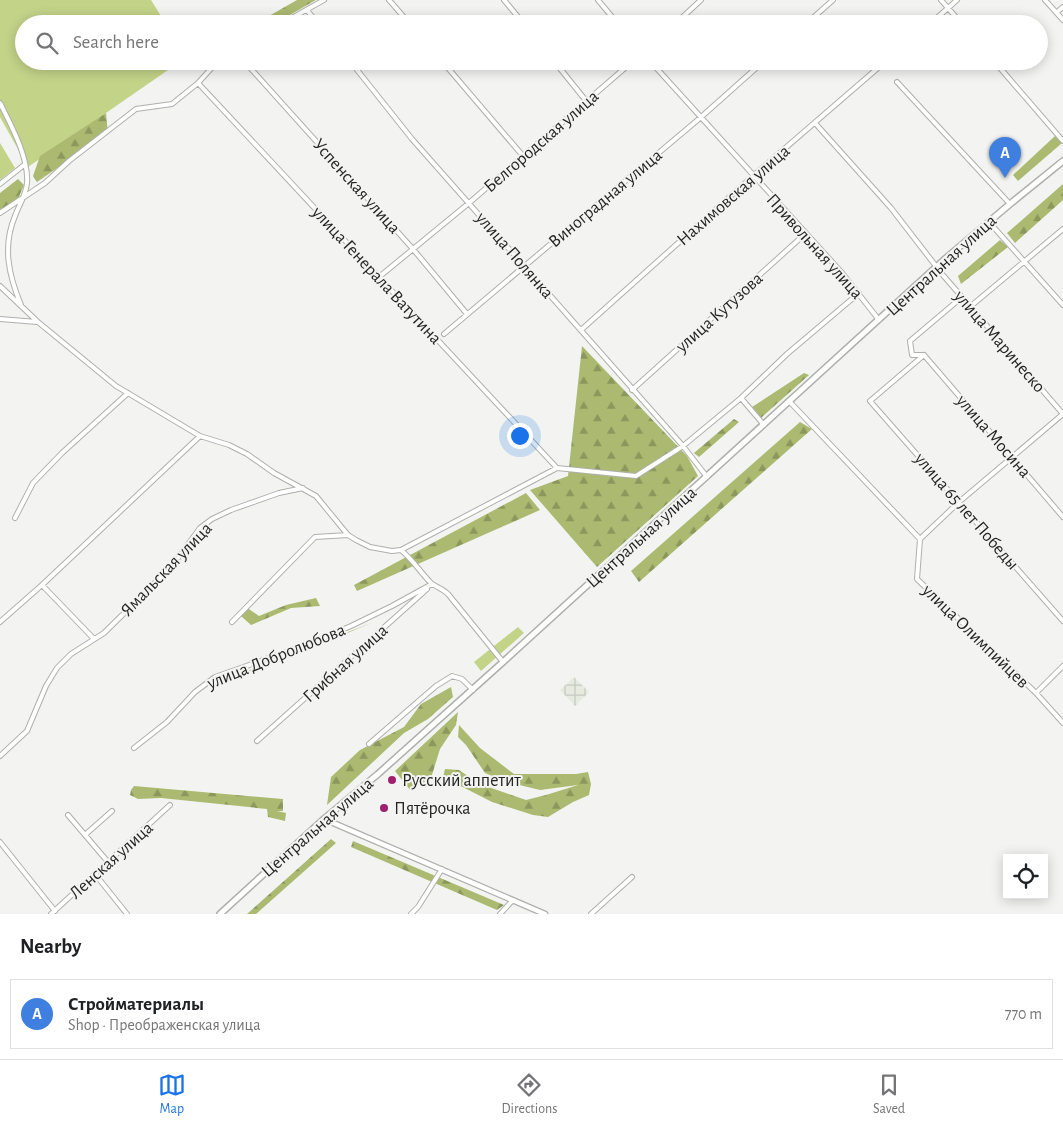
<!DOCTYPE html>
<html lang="en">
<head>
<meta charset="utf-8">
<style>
  body { margin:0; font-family:"Alegreya Sans",sans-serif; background:#f6f6f6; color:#202124 }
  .controls { position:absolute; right:15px; bottom:15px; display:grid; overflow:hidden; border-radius:0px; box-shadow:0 2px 12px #0003 }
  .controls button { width:45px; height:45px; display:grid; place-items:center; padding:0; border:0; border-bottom:1px solid #e0e0e0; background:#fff; color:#202124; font:25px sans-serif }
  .you { position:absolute; left:519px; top:435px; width:18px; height:18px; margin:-12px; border:4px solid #fff; border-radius:50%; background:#1a73e8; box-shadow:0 0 0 8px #1a73e833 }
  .badge { display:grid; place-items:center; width:32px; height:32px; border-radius:50%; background:#1a73e8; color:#fff; font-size:16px; font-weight:700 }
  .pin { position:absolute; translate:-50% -41px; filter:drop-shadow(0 1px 2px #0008) }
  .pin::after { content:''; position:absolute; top:26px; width:18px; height:15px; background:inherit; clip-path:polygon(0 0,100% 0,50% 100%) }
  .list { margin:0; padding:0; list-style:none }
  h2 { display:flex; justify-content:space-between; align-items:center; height:65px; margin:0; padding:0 20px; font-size:21px }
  h2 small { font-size:16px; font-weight:400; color:#757577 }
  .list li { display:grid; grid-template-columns:32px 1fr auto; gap:15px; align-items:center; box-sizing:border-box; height:70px; margin:0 10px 10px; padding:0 10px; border:1px solid #e0e0e0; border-radius:0px }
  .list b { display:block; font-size:19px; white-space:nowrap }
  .list p { margin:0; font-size:16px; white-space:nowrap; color:#757577 }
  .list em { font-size:16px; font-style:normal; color:#757577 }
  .icon { flex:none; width:28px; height:28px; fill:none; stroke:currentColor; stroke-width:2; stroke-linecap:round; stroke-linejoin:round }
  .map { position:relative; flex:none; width:1063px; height:914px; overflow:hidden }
  .search { position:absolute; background:#fff; box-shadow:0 2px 12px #0003; left:15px; right:15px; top:15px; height:55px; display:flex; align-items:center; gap:12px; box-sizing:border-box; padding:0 18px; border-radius:28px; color:#757577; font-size:19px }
  .sheet { height:145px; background:#fff }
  nav { display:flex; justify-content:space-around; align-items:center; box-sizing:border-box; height:70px; border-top:1px solid #e0e0e0; background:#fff; font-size:14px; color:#757577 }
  nav a { display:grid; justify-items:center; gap:2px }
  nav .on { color:#1a73e8 }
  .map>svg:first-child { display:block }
  .industrial { fill:url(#industrial-grid) }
  .green { fill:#c3d388 }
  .forest { fill:url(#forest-firs) }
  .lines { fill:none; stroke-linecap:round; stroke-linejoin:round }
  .minor-casing { stroke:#afb0ad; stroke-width:6 }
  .tertiary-casing { stroke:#afb0ad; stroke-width:7 }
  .secondary-casing { stroke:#afb0ad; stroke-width:8 }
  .minor { stroke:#fff; stroke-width:4 }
  .tertiary { stroke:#fff; stroke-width:4.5 }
  .secondary { stroke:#fff; stroke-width:5 }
  .poi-dot { fill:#a11e6f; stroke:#f3f4f1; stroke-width:2 }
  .labels { text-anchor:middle; stroke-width:4; stroke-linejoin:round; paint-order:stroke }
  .street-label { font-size:18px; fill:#242423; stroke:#f3f4f1 }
  .poi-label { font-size:18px; fill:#242423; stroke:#f3f4f1; text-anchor:start }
</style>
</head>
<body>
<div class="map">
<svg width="1063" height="914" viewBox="0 0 1063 914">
  <defs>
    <pattern id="industrial-grid" width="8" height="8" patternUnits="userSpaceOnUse" patternTransform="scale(1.25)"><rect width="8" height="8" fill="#e7eadf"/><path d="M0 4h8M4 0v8" fill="none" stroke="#c6c9bf"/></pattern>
    <pattern id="forest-firs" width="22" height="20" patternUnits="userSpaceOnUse" patternTransform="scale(1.25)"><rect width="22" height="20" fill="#abba70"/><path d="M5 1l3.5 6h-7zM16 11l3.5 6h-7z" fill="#8b975c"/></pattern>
  </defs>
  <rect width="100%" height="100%" fill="#f3f4f1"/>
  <path class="industrial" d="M574,677L589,692L575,706L560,690Z"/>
  <path class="green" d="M0,0H151L166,24H24V61H181L28,167L0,117Z
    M0,143L15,168L0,180Z
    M518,627L524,633L481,671L474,662Z"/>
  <path class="forest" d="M297,0H316L274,24H255Z
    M106,113L108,133L37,182L33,176L40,156Z
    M1055,136L1062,143L1018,181L1013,175Z
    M18,179L24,185L18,199L0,210V193Z
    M1063,184V200L1015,243L1007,233Z
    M1000,240L1008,247L961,284L958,276Z
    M582,346L687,456L698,476L597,567L530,490L568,476Z
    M804,373L809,375L761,418L752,407Z
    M734,419L739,422L699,457L694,453Z
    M800,422L812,429L639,582L631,571Z
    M526,493L540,510L357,591L354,585Z
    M316,598L320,606L291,608L251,625L241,616L246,607L259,616L286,605Z
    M374,622L252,672L247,671Z
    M451,687L453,697L428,719L404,733L327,805L331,777L360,750L404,727L421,704Z
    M458,712L456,725L440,749L431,778L410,790L395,771Z
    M459,725L480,748L514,774H576L588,772L591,784L589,795L573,802L548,817L533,815L492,802L443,777L445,769L459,770L480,784L526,800L546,795L578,785L540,790L507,782L485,773L466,745L458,737Z
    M134,786L283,799V811H277L286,813L285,821L268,817L267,809L161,798L138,799L130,795L131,790Z
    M331,839L336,843L256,914H247Z
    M353,841L504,905L497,910L351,847Z"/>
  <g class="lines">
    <g class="minor-casing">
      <path id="minor" d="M389,0L410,24
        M504,0L524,24
        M598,0L618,24
        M941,0L962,24
        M1045,0L1063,20
        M307,10L318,24
        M1057,12L1063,7
        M281,24L324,0
        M675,24L701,0
        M806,24L833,0
        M930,24L957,0
        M244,61L413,249L467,314
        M350,61L412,139L683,446L707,477
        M442,61L523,156
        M554,61L587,102
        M650,61L843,274L879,320
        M994,61L1063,141
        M897,82L1010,204
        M198,83L557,468
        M0,103C11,125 29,158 27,183C26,195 19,205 15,216C2,247 9,276 21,305
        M815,123L891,208L942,274L1063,414
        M0,184L24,165
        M0,213L45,183L69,161L136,109L172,104L198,83L218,61
        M989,222L1063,305
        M379,277L469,203L633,61
        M0,286L38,322L116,386L200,436L229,445L247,454L274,473L316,496L348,535L356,540L370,547L392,551L401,550C414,561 420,572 431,583C436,587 443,589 448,594L503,662
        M962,297L910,341L912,355H924L870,401L1063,621
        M971,306L1063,229
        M0,319L37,322
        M581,330L753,176L886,61
        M444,334L700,118L764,61
        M924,355L1063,517
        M632,390L805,234
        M741,398L764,425
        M789,401L920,539L959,502L1063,414
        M15,518L33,483L62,453L128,393
        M920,539L917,579L1036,693L1063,723
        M401,550L557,468L636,476L683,446L741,398L787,354L859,293
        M42,585L94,639
        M0,622L42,585L200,436
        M232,622L315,537L348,535
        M1036,693L1063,666
        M257,741L427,589
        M369,744L436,686L452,676L462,679L473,690
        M134,748L167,722L195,692L215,677L306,645L351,626L392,606L432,584
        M0,756L27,731L46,686L57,668L71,654L104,633L172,566L200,528L212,519L231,510L279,493L303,488
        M68,815L108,862
        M86,834L112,811
        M0,842L55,911
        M95,874L127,914
        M51,914L170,805
        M411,914L418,907L442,869
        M500,914L513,900
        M591,914L632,877"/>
    </g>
    <g class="tertiary-casing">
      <path id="tertiary" d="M324,819L545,914"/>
    </g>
    <g class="secondary-casing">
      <path id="secondary" d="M220,914L324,819L378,774L503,662L945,259L1010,204L1063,161"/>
    </g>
    <use href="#minor" class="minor"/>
    <use href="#tertiary" class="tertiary"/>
    <use href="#secondary" class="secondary"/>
  </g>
  <g class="poi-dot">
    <circle cx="392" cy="780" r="5"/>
    <circle cx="384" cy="808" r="5"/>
  </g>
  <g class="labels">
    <g class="street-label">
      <text transform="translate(541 141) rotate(-41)" y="6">Белгородская улица</text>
      <text transform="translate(357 186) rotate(48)" y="6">Успенская улица</text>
      <text transform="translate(733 195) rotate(-41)" y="6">Нахимовская улица</text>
      <text transform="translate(605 198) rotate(-40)" y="6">Виноградная улица</text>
      <text transform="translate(815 246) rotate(48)" y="6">Привольная улица</text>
      <text transform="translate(515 255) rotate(49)" y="6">улица Полянка</text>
      <text transform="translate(941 265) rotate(-42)" y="6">Центральная улица</text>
      <text transform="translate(377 275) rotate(47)" y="6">улица Генерала Ватутина</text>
      <text transform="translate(719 312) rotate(-42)" y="6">улица Кутузова</text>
      <text transform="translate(1000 341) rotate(49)" y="6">улица Маринеско</text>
      <text transform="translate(994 436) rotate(49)" y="6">улица Мосина</text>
      <text transform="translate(967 511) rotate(49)" y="6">улица 65 лет Победы</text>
      <text transform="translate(641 537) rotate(-42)" y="6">Центральная улица</text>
      <text transform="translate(166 569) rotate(-46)" y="6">Ямальская улица</text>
      <text transform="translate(976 636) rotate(44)" y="6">улица Олимпийцев</text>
      <text transform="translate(276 656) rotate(-22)" y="6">улица Добролюбова</text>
      <text transform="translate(345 663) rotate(-42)" y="6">Грибная улица</text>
      <text transform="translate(317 827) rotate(-41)" y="6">Центральная улица</text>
      <text transform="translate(111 860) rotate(-42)" y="6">Ленская улица</text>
    </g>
    <g class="poi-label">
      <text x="402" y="786">Русский аппетит</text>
      <text x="394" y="814">Пятёрочка</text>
    </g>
  </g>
</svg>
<div class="controls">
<button><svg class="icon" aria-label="locate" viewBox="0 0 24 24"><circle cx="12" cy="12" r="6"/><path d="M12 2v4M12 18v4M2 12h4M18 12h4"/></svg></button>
</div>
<div class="you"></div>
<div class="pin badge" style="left:1005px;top:178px;background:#3f7fe0">A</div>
<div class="search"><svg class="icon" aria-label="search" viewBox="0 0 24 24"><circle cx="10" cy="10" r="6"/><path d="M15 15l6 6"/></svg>Search here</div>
</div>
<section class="sheet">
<h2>Nearby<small></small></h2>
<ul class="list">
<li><span class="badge" style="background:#3f7fe0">A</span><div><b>Стройматериалы</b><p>Shop · Преображенская улица</p></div><em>770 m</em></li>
</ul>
</section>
<nav>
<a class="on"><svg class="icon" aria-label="map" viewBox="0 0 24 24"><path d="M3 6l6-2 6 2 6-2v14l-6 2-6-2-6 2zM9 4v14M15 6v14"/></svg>Map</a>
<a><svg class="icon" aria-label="directions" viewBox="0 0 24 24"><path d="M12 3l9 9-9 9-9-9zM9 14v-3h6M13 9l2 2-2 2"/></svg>Directions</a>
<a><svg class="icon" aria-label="saved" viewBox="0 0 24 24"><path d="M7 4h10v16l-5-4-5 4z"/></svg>Saved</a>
</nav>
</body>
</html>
